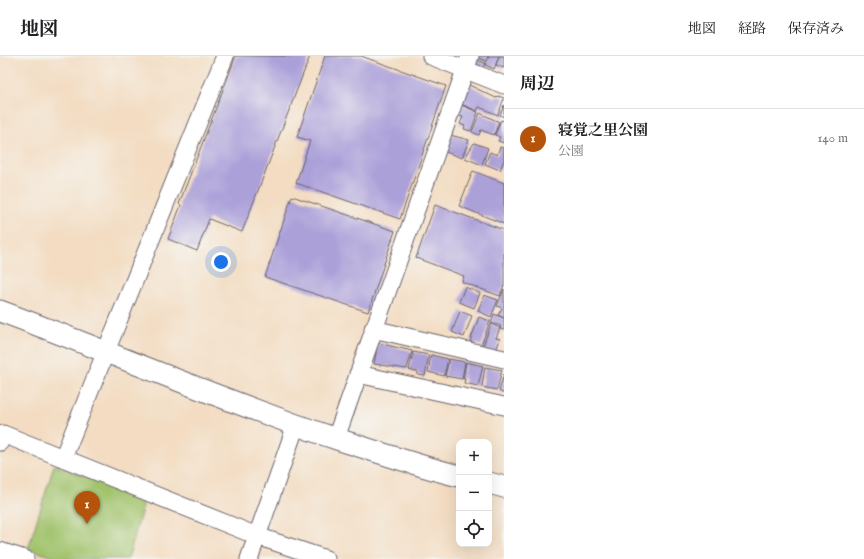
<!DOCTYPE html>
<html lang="ja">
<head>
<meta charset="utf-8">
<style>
  body { margin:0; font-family:"IM FELL English","Noto Serif JP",serif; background:#f2f2f2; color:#202124 }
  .controls { position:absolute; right:12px; bottom:12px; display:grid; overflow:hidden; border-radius:8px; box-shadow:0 4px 16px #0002 }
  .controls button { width:36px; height:36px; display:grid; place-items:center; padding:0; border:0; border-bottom:1px solid #e0e0e0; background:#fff; color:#202124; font:20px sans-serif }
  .you { position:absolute; left:221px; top:206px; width:14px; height:14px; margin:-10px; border:3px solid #fff; border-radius:50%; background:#1a73e8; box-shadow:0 0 0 6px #1a73e833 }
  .badge { display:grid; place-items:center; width:26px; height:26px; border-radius:50%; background:#b45309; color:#fff; font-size:13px; font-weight:700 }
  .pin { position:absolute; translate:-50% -33px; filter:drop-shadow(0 1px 2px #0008) }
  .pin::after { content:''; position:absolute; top:21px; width:14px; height:12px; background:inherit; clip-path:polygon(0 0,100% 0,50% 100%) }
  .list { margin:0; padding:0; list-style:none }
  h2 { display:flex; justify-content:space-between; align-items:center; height:52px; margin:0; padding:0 16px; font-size:17px }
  h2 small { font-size:13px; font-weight:400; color:#757577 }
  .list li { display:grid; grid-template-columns:26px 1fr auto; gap:12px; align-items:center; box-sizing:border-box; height:60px; padding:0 16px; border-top:1px solid #e0e0e0 }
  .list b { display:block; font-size:15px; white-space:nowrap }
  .list p { margin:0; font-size:13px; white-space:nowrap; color:#757577 }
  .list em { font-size:13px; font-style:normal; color:#757577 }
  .icon { flex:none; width:22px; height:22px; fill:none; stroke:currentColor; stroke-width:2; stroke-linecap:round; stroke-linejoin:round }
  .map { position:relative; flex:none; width:504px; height:503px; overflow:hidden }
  header { display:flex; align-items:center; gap:24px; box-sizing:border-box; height:56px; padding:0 20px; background:#fff; border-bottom:1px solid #e0e0e0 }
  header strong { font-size:19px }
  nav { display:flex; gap:22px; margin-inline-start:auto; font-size:14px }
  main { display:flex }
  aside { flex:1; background:#fff }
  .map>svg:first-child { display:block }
  .green { fill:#a0c26b; stroke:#617253 }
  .building { fill:#aca0d9 }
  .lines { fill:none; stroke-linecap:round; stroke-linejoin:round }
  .minor-casing { stroke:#6b636a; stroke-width:19 }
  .tertiary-casing { stroke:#6b636a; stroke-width:23 }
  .minor { stroke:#fff; stroke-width:17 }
  .tertiary { stroke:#fff; stroke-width:21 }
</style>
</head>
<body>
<header>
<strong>地図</strong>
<nav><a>地図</a><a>経路</a><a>保存済み</a></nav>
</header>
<main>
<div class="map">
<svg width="504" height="503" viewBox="0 0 504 503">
  <rect width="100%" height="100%" fill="#f6f6f2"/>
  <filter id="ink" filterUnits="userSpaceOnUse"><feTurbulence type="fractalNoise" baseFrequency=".025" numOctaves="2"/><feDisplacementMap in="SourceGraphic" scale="8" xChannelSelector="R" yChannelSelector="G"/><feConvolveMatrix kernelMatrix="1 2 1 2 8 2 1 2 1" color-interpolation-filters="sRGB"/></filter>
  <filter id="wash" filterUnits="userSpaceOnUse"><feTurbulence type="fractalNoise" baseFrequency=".012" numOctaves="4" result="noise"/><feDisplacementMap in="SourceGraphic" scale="16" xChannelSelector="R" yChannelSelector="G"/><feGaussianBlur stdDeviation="0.9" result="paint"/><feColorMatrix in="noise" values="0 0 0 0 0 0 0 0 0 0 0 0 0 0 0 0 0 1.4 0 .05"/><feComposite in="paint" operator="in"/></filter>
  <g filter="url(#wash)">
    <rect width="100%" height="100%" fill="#f3dcc1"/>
    <path class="green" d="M54,409L145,443L128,503H59L28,493Z"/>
    <g id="blocks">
      <path class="building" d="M236,0H310L242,176L209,163L197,195L168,183L181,149L179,148Z
        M325,0H361L446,30L400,163L296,127L310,85L297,81Z
        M478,0H488L486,5L478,2Z
        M489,0H499L494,13L485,9Z
        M499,0H504V12L496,9Z
        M478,4L485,7L481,17L474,14Z
        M469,29L496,42L498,40L504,42L498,59L479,51L477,55L459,47L466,31L468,32Z
        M459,48L478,56L471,75L464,73L465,70L460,68L463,61L456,58Z
        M504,49V61L500,59Z
        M480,57L499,66L494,79L481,74L479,79L472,76Z
        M501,64L504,65V87L498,85L500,81L495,79Z
        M450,79L469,84L462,102L443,95Z
        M474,87L488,92L482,109L465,102Z
        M500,91L504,92V104L500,114L485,108L490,96L497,99Z
        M473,115L504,127V168L459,150Z
        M292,140L395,175L368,256L265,221Z
        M435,149L504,174V229L500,240L462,226L464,220L416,202Z
        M465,231L480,237L474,252L459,246Z
        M504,233V262L498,259L502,252L497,250Z
        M484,239L498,244L491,261L478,255Z
        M460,255L472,260L464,281L452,276Z
        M494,258L504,262V274L500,273L501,270L491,267Z
        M479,261L490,265L481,290L470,285Z
        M491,268L500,272L496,282L500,283L495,298L482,293Z
        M378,287L412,295L407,313L374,308Z
        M413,296L429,299L425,320L418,319V316L409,314Z
        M431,299L448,303L444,320L428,316Z
        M449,303L465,306L462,323L445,320Z
        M466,306L483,310L478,330L464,327L465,323H463Z
        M485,311L502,314L497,334L482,331Z
        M504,318V338L499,335Z"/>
    </g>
  </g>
  <g filter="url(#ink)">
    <use href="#blocks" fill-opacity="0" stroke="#6b636a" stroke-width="1"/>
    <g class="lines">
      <g class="minor-casing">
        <path id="minor" d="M431,0L504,29
          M373,273L504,303
          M358,318L504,350
          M336,382L470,0
          M0,386L3,378L257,480L326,503
          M63,402L225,0
          M0,495L25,503
          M249,503L296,369"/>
      </g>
      <g class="tertiary-casing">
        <path id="tertiary" d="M0,255C113,297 223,345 337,383C378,396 418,410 459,420
          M489,427L504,431"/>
      </g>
      <use href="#minor" class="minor"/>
      <use href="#tertiary" class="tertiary"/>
    </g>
  </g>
</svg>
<div class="controls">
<button>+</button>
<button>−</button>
<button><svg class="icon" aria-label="locate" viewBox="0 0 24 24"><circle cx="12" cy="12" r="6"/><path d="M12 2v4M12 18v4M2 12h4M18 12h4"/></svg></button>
</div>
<div class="you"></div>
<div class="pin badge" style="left:87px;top:468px">1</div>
</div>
<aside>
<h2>周辺<small></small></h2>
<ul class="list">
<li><span class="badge">1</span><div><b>寝覚之里公園</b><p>公園</p></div><em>140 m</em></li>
</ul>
</aside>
</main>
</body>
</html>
